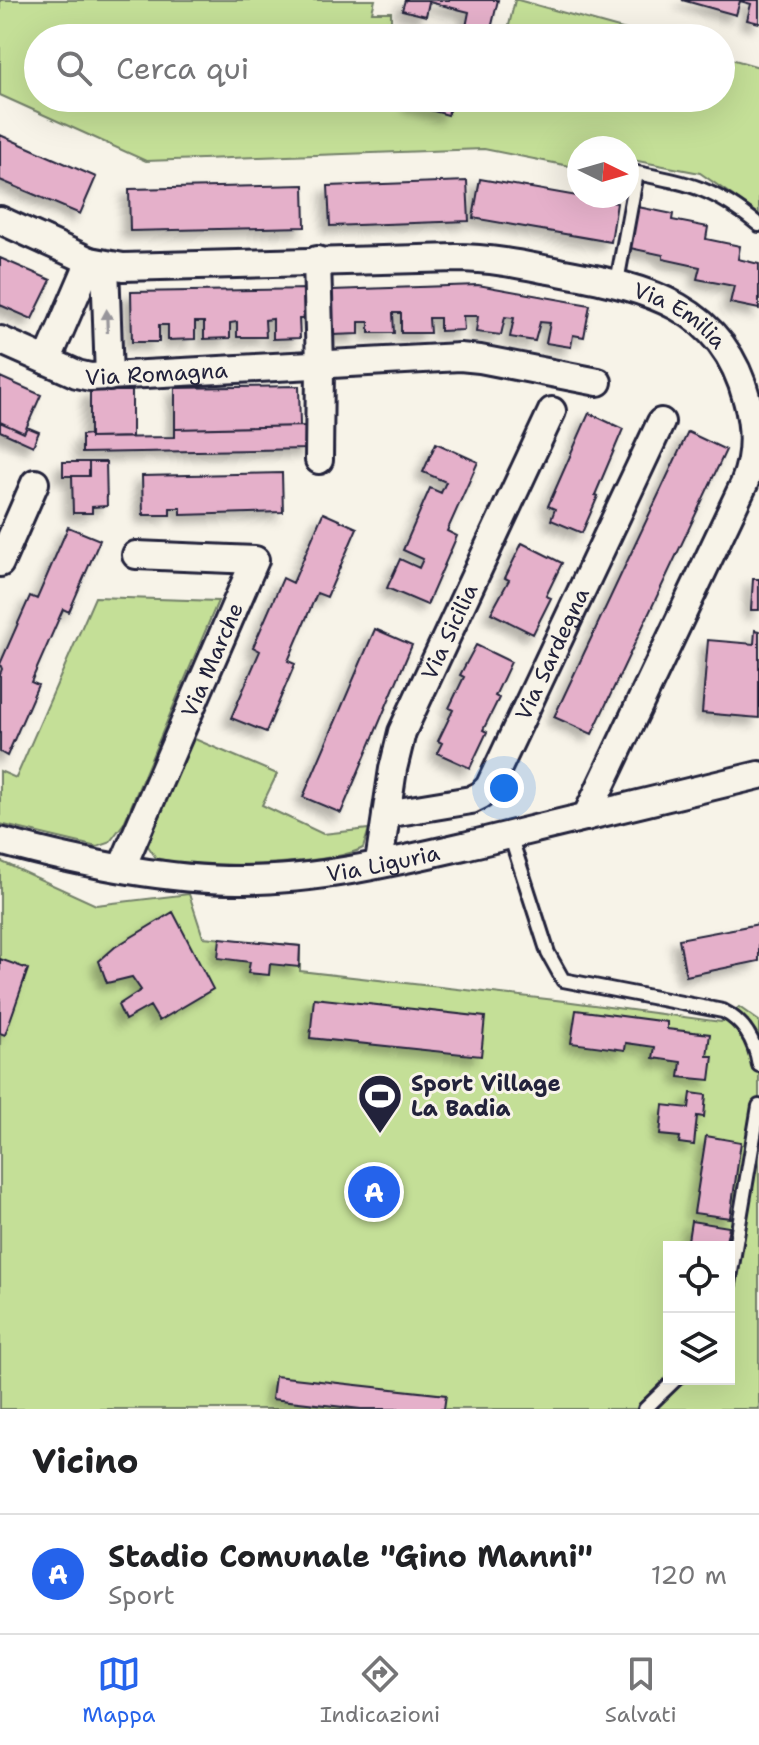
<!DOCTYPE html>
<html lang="it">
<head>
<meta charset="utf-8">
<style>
  body { margin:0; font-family:"Shantell Sans",sans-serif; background:#f2f2f2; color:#202124 }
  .controls { position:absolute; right:24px; bottom:24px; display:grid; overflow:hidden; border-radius:0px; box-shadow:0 8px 32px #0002 }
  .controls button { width:72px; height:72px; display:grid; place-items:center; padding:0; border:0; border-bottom:2px solid #e0e0e0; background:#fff; color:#202124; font:40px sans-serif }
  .compass { position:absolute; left:567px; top:136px; width:72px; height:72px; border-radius:50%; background:#fff; box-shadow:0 8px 32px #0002; rotate:95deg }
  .you { position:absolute; left:504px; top:788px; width:28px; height:28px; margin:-20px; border:6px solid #fff; border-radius:50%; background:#1a73e8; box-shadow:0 0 0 12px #1a73e833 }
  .badge { display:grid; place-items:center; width:52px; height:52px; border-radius:50%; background:#2563eb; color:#fff; font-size:26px; font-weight:700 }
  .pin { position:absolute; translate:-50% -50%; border:4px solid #fff; box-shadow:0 2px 8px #0006 }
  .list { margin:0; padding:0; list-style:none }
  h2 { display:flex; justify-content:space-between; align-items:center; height:104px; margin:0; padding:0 32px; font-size:34px }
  h2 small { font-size:26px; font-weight:400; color:#757577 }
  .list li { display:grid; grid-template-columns:52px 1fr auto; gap:24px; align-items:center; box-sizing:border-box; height:120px; padding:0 32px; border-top:2px solid #e0e0e0 }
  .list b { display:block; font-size:30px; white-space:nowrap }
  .list p { margin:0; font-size:26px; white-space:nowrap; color:#757577 }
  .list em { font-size:26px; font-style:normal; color:#757577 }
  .icon { flex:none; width:44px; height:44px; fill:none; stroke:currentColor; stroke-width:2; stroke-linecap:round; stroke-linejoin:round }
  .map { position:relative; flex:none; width:759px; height:1409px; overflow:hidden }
  .search { position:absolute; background:#fff; box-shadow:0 8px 32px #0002; left:24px; right:24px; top:24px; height:88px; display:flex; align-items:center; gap:20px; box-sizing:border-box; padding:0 28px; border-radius:44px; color:#757577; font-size:30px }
  .sheet { height:224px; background:#fff }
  nav { display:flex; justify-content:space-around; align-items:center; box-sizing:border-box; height:112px; border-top:2px solid #e0e0e0; background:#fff; font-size:22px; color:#757577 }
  nav a { display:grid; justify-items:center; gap:4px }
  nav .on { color:#2563eb }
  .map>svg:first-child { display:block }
  .green { fill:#c4df97; stroke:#738069; stroke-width:2; fill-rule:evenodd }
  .building { fill:#e5b0ca; stroke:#22223b; stroke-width:2; filter:url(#shadow) }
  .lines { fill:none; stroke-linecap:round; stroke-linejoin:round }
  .service-casing { stroke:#22223b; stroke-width:18 }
  .minor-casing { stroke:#22223b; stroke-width:32 }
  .service { stroke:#f7f3e8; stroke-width:12 }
  .minor { stroke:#f7f3e8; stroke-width:26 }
  .oneway { fill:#97959a }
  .labels { text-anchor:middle; stroke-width:6; stroke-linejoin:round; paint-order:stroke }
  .street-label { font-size:22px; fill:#22223b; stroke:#f7f3e8 }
  .poi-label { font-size:22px; font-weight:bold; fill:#22223b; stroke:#f7f3e8; text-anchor:start }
</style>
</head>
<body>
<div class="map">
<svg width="759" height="1409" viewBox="0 0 759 1409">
  <defs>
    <filter id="shadow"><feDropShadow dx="-7" dy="7" stdDeviation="4" flood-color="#0004"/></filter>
  </defs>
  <rect width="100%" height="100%" fill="#f7f3e8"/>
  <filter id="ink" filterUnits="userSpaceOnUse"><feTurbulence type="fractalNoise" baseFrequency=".0125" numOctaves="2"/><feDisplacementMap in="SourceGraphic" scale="16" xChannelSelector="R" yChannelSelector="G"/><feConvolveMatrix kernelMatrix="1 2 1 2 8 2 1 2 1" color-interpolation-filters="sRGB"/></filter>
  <g filter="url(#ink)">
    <path class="green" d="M0,0H375L372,12H391V35L400,38H38V98H721V56L759,67V214L700,173L627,159V148H579V168L484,149L146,161L0,95Z
      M515,0H518L655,38H506Z
      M95,597L218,601L124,823L109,843L97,847L0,824V771L16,778Z
      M190,737L277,774L262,805L323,834L369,829L363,848C330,866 193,870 156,858L148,846V833Z
      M0,861L96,905L189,894L203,937L300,946V971L564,1001L721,1022L739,1007L759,1021V1409H0ZM669,1247H729V1379H669Z"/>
    <path class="building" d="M405,0H498L490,33L466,27L469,12L429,2L426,16L402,10Z
      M682,0H759V23L747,20L751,4L740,1L736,15Z
      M411,98H452L448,115L409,104Z
      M0,135L96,177L80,214L0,180Z
      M480,179L617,203L611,242L473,218Z
      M467,181L469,221L330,226L328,186Z
      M304,185L305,227L130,231L129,189Z
      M638,207L673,214L672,220L708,227L706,239L740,246L738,259L759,264V309L730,303L734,286L697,279L700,267L663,259V255L630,248Z
      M0,258L51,280L32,319L0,305Z
      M478,285L590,305L584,337L573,335L571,347L546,343L550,323L540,322L535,341L510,337L514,318L505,317L501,335L476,332L478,316H463L464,330L440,331V318H429L430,333H401V313H393L394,333H369V322H359V334L332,335V290Z
      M309,289V319H299L300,338L273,339V319L265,320L266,337H237V322L230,323V338L204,339V322H195V339L168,340V325H159V342H132L131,292Z
      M0,377L41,395L24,433L0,422Z
      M299,386L300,426L175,429V388Z
      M90,391H132V437L90,438Z
      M589,413L623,429L595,495L598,496L582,533L551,520L555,509L548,506Z
      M0,422L24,433L27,427L39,432L33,446L0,431Z
      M308,426V449L82,453V435L90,434V438L175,437V429Z
      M688,432L726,450L592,734L554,717Z
      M436,443L478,462L447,531L457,536L427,605L387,588L400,559L419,568L423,559L403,550L430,488L441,493L446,482L423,472Z
      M63,462H89V476H63Z
      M89,462H106L107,506L92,507V513H73L72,476H89Z
      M282,473L283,512L181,515V508H170V515H143L142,476Z
      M323,513L357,528L327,597L317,593L288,661L295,664L266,732L231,718L260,651L253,647L283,578L293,583Z
      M68,527L100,540L69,612L63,609L31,682L38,685L7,756L0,752V674L2,669L0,664L30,596L37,599Z
      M522,543L562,563L546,596L551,598L533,634L491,613L509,580L505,578Z
      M753,579H759V610H751Z
      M375,629L412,645L341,813L303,797Z
      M755,630L759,631V718L702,713L708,640L754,644Z
      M476,645L511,662L495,696L499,698L483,730L487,732L470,768L437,753L442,743L438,741L453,710L449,708L464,677L460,675Z
      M173,912L213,989L159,1021L150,1006L125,1020L118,1005L141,990L132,977L107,983L99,961L115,947Z
      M759,924V961L686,976L679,939Z
      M220,938L300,946L299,967L270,964L269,975L248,973L250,962L218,958Z
      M0,959L28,969L5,1035L0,1033Z
      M314,998L485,1017L481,1056L310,1038Z
      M576,1010L667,1022V1029L710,1034L707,1056H713L710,1080L679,1077L681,1062L653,1058L655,1047L626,1043L625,1050L571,1043Z
      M691,1093L706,1095L704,1117L697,1116L694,1145L679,1143L680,1137L660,1135L663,1105L689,1108Z
      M706,1136L741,1142L730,1218L694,1213Z
      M691,1221L729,1227L725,1247H687Z
      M275,1376L446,1395L444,1409H361L272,1399Z"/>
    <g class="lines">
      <g class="service-casing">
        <path id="service" d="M617,282L637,173C692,184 715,189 759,225
          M510,835L548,953L563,980L723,1011C745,1022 755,1041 759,1065
          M729,1284L759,1106
          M645,1409L676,1379"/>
      </g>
      <g class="minor-casing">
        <g id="minor">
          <path id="s1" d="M0,220L90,261L123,267L456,258C493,258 528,266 564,273C647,288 723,306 747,400C755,428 755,457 744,484L586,817"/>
          <path d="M317,260L320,366L319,460"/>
          <path d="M105,265L109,377"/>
          <path id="s2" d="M0,340L77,374L90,377L460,357L480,359L598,382"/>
          <path d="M47,361L90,261"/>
          <path d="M0,563L35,483"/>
          <path id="s3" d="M386,814L471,800L481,795L489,787L661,422"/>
          <path id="s4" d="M0,841C73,861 162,880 238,880C318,881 399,861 477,843C571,821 665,798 759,775"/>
          <path id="s5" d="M379,863L393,769L402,732L552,411"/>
          <path id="s6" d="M122,867L255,560L136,555"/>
        </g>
      </g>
      <use href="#service" class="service"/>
      <use href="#minor" class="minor"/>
    </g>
    <defs><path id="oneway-solid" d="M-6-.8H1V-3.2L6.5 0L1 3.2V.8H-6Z" transform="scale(2)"/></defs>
    <use class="oneway" href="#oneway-solid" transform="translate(107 321) rotate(-92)"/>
  </g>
  <defs>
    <g id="stadium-pin" transform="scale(2.3)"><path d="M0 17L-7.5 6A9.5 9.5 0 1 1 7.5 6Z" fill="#22223b" stroke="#f7f3e8"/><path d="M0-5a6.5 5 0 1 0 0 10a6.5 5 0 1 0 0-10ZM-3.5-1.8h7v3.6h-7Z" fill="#fff"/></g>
  </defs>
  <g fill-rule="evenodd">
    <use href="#stadium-pin" x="380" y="1096"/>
  </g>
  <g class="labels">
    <g class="street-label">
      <text dy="8" stroke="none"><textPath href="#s1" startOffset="700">Via Emilia</textPath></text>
      <text dy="8" stroke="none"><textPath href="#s2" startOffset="164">Via Romagna</textPath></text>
      <text dy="8" stroke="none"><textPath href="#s5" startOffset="244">Via Sicilia</textPath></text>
      <text dy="8" stroke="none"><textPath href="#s3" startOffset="256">Via Sardegna</textPath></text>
      <text dy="8" stroke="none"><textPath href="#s6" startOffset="226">Via Marche</textPath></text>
      <text dy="8" stroke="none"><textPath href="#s4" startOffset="388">Via Liguria</textPath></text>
    </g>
    <g class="poi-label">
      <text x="411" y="1091">Sport Village<tspan x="411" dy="25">La Badia</tspan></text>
    </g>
  </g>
</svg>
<div class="controls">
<button><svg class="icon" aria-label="locate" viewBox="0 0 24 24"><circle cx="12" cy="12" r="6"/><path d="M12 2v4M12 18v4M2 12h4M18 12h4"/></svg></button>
<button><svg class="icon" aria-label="layers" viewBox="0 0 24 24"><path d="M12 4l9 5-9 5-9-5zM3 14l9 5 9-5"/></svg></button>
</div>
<svg class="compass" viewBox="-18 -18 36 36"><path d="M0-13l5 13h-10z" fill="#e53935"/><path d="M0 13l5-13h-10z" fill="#757577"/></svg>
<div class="you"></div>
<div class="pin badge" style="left:374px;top:1192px">A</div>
<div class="search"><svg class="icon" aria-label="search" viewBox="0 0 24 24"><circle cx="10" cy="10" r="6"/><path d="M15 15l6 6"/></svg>Cerca qui</div>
</div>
<section class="sheet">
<h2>Vicino<small></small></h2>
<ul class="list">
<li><span class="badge">A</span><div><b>Stadio Comunale &quot;Gino Manni&quot;</b><p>Sport</p></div><em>120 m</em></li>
</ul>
</section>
<nav>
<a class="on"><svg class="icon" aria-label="map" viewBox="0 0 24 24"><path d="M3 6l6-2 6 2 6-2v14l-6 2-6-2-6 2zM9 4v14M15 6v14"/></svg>Mappa</a>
<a><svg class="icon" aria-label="directions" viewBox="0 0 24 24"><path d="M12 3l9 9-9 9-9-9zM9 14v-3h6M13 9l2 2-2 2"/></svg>Indicazioni</a>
<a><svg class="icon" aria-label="saved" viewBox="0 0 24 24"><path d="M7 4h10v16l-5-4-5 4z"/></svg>Salvati</a>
</nav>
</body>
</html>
